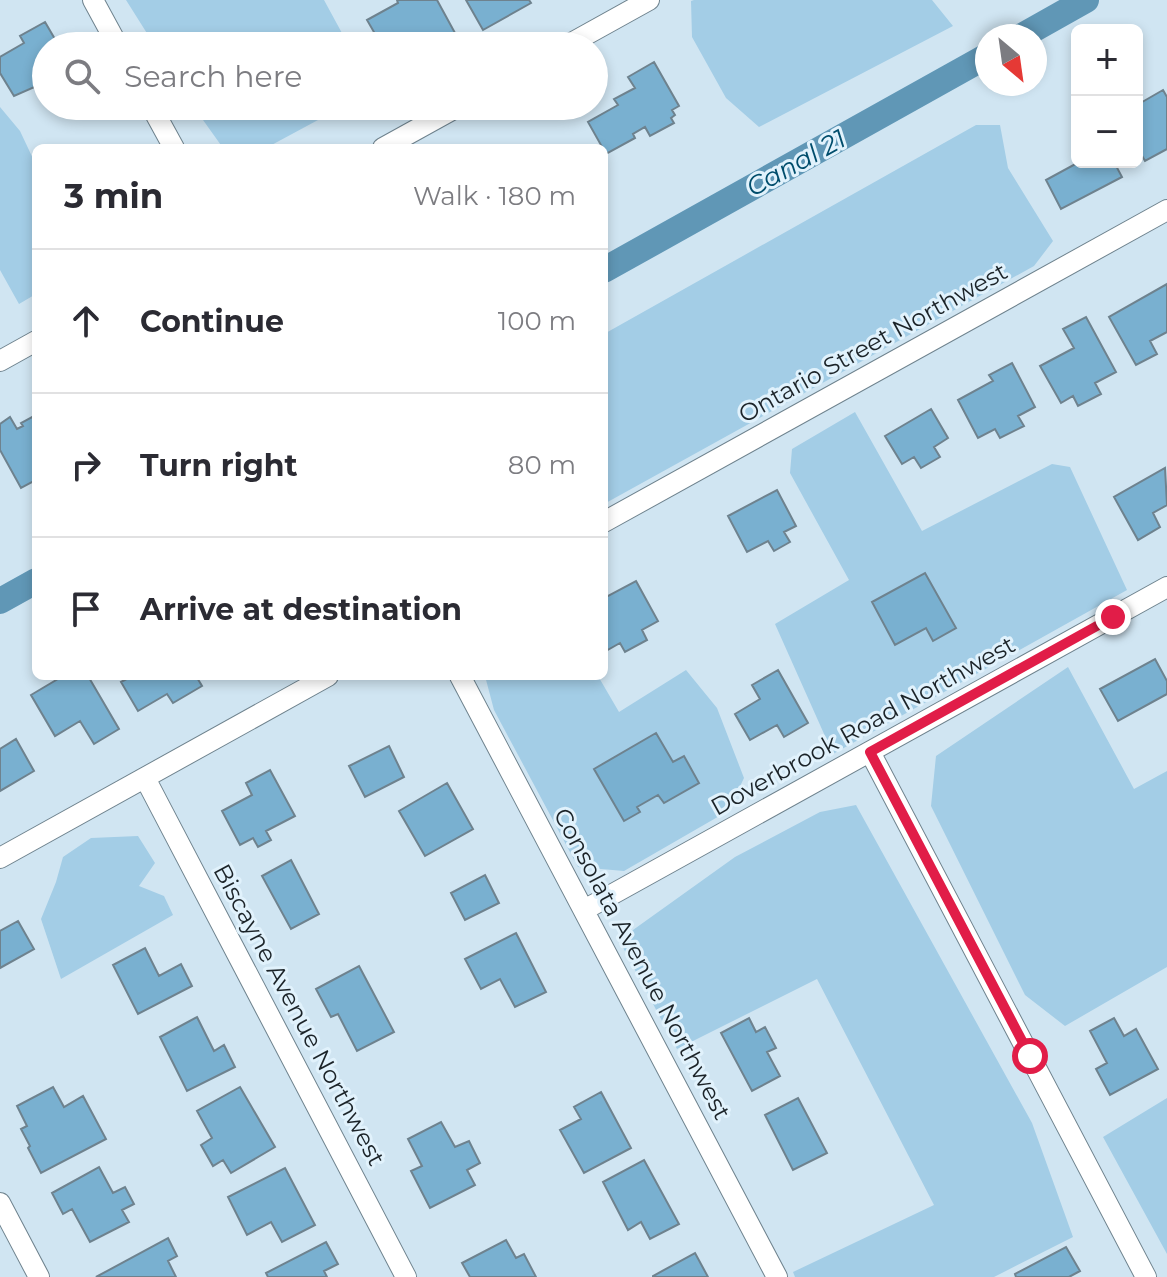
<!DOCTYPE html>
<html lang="en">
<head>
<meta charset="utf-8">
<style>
  body { margin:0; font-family:Montserrat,sans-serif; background:#f7f7f7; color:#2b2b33 }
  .controls { position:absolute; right:24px; top:24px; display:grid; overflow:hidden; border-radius:12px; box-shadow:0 4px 12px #0003 }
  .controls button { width:72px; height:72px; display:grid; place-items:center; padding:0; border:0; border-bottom:2px solid #e1e1e2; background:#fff; color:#2b2b33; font:40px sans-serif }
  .compass { position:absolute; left:975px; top:24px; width:72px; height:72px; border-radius:50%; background:#fff; box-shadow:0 4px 12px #0003; rotate:151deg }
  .stop { position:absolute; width:24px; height:24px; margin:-18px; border:6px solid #e11d48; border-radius:50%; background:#fff }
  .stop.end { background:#e11d48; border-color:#fff; box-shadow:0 2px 8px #0008 }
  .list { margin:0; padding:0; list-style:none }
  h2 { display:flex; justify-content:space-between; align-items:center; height:104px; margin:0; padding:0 32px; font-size:34px }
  h2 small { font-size:26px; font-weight:400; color:#7c7c81 }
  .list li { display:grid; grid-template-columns:52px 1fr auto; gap:24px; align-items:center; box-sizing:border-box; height:144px; padding:0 32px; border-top:2px solid #e1e1e2 }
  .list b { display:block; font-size:30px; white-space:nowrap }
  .list em { font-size:26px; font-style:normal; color:#7c7c81 }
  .icon { flex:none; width:44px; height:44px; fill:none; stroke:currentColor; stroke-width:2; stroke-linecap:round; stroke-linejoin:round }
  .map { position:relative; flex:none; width:1167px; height:1277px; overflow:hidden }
  .search { position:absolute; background:#fff; box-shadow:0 4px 12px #0003; left:32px; top:32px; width:576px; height:88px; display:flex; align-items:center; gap:20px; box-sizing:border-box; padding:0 28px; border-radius:44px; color:#7c7c81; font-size:30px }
  .panel { position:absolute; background:#fff; box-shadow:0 4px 12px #0003; left:32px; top:144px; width:576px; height:536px; border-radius:12px }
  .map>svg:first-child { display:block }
  .green { fill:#a3cde6 }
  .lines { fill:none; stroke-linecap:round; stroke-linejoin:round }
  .canal { stroke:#6097b6; stroke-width:26 }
  .building { fill:#79b0d0; stroke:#6e828e; stroke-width:2 }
  .street-casing { stroke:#6f838e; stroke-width:22 }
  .street { stroke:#fff; stroke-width:20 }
  .route { stroke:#e11d48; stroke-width:10 }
  .labels { text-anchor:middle; stroke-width:6; stroke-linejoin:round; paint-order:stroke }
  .street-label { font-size:24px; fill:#1b2328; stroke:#e1f2fc }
  .water-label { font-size:26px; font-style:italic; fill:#004d6c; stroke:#e1f2fc }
</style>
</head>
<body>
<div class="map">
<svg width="1167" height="1277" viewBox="0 0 1167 1277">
  <rect width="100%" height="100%" fill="#d0e5f2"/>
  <path class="green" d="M126,0H324L349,46H155Z
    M694,0H932L953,26L759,127L726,98L692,37L691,1Z
    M193,106H344L266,148H223Z
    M0,107L20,131L36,165V294L19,304L0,270Z
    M976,125H1000L1008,168L1053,241L1034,266L604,504V334Z
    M855,412L922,531L1052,464L1070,467L1127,590L833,754L775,624L849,580L790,473L792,449Z
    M1068,667L1134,789L1167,771V967L1065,1026L1025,995L931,806L936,756Z
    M686,670L717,708L744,778L728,811L624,871L578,867L494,710L485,676H598L619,712Z
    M856,805L1032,1123L1073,1237L994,1277H795L793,1272L934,1205L817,979L677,1049L619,940L735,857L820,812Z
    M138,836L155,863L139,886L164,896L173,915L61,979L41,919L56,882L63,857L91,838Z
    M1167,1098V1254L1103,1137Z"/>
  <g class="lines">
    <path class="canal" d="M1022,36L1086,0
      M604,270L987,56
      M0,601L36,581"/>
  </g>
  <path class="building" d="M397,0H437L461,44L456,46L430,44L382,46L367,20L398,3Z
    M466,0H529L531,3L483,30Z
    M45,22L59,46H46V68L43,70L46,82L14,96L0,73V57L24,43L20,36Z
    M654,62L679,106L672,110L675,115L671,118L674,123L650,136L645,127L633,134L635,138L606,154L588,122L618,105L614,99L635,88L628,77Z
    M1163,90L1167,97V149L1145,161L1137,147V105Z
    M1079,162H1114L1122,177L1061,209L1046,180Z
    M1167,284V332L1150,341L1157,354L1136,365L1109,317Z
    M1086,317L1116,372L1095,383L1101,394L1078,406L1073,396L1061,403L1040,366L1074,348L1063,329Z
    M1012,363L1035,407L1018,416L1024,426L1000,438L995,429L978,438L958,400L993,381L989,375Z
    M931,409L948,438L934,447L940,457L921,468L914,457L902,464L885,436Z
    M10,417L17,429L23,426L21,423L32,417L34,420L36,419V480L21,488L0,450V424Z
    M1165,468L1167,505L1153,513L1160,527L1138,540L1114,497Z
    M777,490L796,526L784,532L790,542L774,551L768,541L747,552L728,516Z
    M925,573L956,628L933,641L926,628L895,645L872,602Z
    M636,581L658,621L642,630L647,640L625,652L620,643L604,652V598Z
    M1155,659L1167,681V694L1118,721L1100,689Z
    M778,670L808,723L784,737L777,725L750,740L735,714L760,699L752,685Z
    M63,676H88L119,729L94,744L80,721L55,736L31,695Z
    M132,676H196L202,686L173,703L167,694L138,711L121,682Z
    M656,733L673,762L684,756L699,783L664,803L658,795L637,807L640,812L624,821L594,769Z
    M16,739L34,771L0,791V749Z
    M389,746L404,777L365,797L349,766Z
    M270,770L295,816L266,831L271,840L258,847L253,838L240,845L222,811L252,795L246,783Z
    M447,783L473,829L425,856L399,811Z
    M291,860L319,914L291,929L262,876Z
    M485,875L499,903L465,920L451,893Z
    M18,921L34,949L0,968V931Z
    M516,933L546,992L515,1007L500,979L481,989L465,959Z
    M145,948L159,976L181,964L192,986L138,1014L113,965Z
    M359,966L394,1032L357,1051L338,1014L331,1017L316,989Z
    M197,1017L214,1051L224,1045L235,1067L187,1091L160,1037Z
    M749,1018L756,1032L765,1027L776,1048L767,1052L780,1076L752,1091L721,1033Z
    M1114,1018L1124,1036L1136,1029L1158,1069L1110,1095L1096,1069L1107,1063L1090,1031Z
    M53,1087L64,1107L83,1096L106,1139L41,1173L28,1148L30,1146L21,1129L27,1126L17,1106Z
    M240,1087L275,1147L231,1173L223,1160L213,1166L201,1145L212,1138L197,1111Z
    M601,1092L631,1148L584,1173L560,1130L581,1119L574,1107Z
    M798,1098L827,1153L793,1170L765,1115Z
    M441,1122L455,1147L469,1141L480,1163L467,1170L475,1185L430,1208L411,1171L422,1166L408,1139Z
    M644,1160L679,1224L650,1239L641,1222L628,1230L603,1182Z
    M99,1167L113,1193L125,1187L134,1204L122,1210L129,1222L90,1242L72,1209L63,1214L52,1193Z
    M285,1168L315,1225L282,1242L271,1222L247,1235L228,1197Z
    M168,1238L177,1256L168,1261L176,1277H96Z
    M506,1240L516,1258L524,1254L536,1277H470L462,1263Z
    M326,1242L338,1264L324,1271L327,1277H268L266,1273Z
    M1066,1247L1080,1271L1069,1277H1016L1015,1274Z
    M695,1253L708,1277H653V1276Z"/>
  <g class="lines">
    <g class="street-casing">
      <path id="street" d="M93,0L118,46
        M566,46L649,0
        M151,106L174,148
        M383,148L459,106
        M0,361L36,341
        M604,522L1167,210
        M460,676L777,1277
        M870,752L1146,1277
        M145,778L406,1277
        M0,858L328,676
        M584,910L1167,587
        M0,1203L39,1277"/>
    </g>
    <use href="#street" class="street"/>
  </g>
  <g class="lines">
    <path class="route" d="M1030,1056L870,752L1113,617"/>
  </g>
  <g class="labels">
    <g class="street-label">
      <text transform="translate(873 343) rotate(-29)" y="8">Ontario Street Northwest</text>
      <text transform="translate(863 726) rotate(-29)" y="8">Doverbrook Road Northwest</text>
      <text transform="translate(642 964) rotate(62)" y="8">Consolata Avenue Northwest</text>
      <text transform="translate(299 1015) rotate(62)" y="8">Biscayne Avenue Northwest</text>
    </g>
    <g class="water-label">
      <text transform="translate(796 163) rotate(-29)" y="9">Canal 21</text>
    </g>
  </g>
</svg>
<div class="controls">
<button>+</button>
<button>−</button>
</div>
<svg class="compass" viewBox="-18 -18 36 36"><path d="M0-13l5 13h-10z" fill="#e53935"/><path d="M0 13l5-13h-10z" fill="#7c7c81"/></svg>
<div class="stop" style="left:1030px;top:1056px"></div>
<div class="stop end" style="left:1113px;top:617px"></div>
<div class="search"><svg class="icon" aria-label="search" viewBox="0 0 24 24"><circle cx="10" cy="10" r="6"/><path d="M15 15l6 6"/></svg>Search here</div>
<section class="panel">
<h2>3 min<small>Walk · 180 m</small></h2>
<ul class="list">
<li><svg class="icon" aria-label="ahead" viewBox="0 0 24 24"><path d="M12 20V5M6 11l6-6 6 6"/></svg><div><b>Continue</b></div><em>100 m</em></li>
<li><svg class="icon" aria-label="right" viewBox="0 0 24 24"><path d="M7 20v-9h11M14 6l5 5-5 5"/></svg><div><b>Turn right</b></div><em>80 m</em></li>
<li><svg class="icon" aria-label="arrive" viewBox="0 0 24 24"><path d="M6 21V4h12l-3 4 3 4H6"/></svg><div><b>Arrive at destination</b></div></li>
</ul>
</section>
</div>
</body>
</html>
